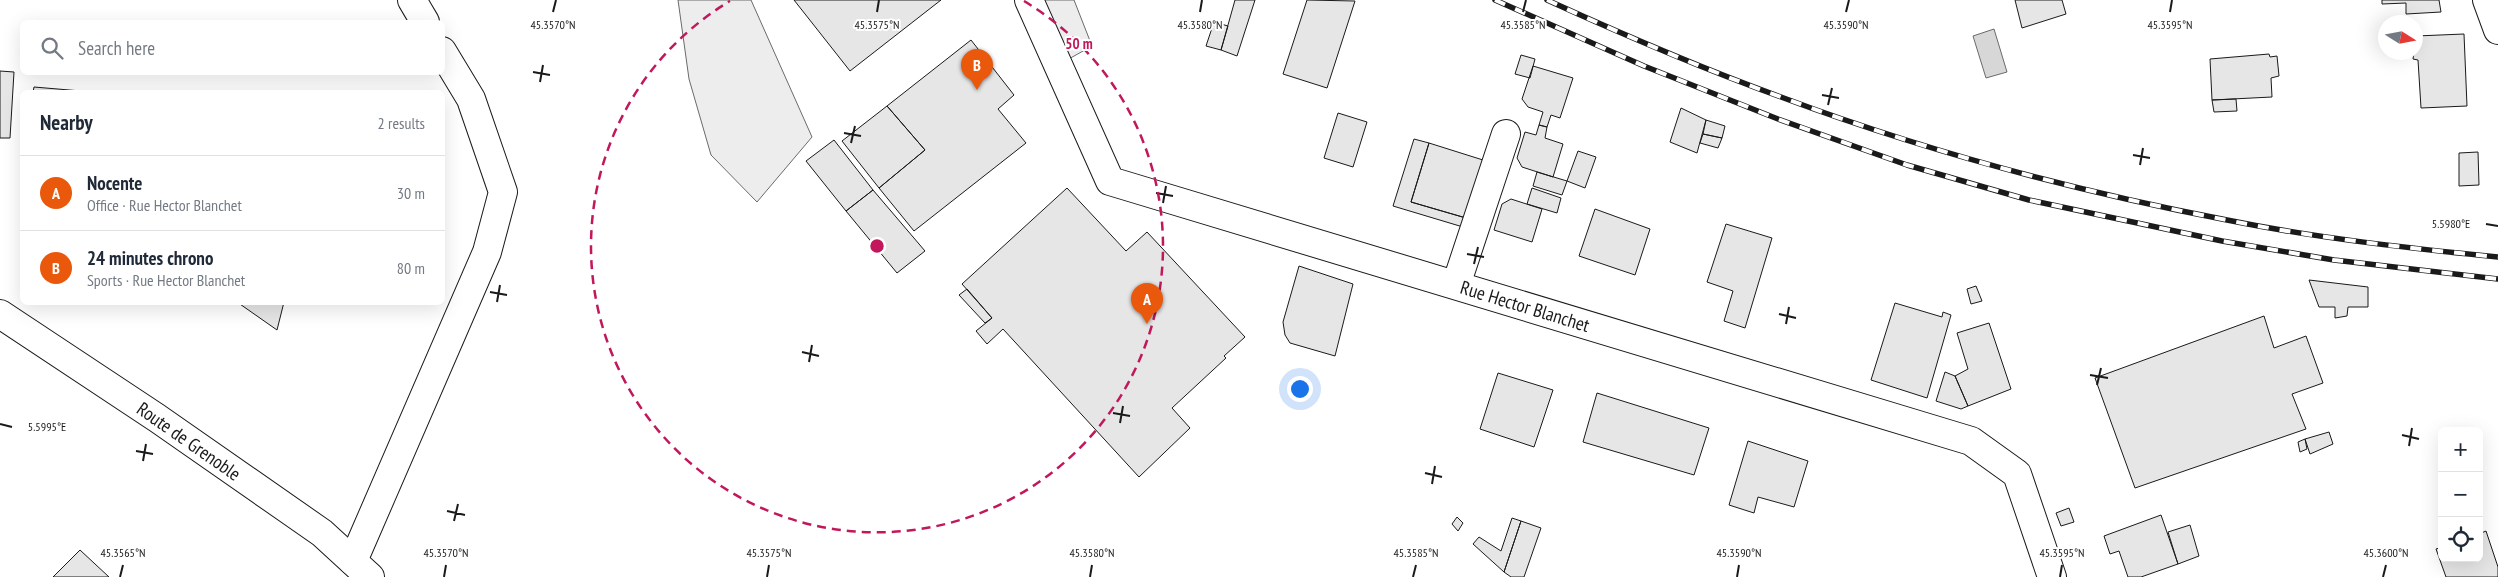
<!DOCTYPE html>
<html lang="en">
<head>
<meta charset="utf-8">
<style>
  body { margin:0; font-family:"PT Sans Narrow",sans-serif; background:#f2f2f3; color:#1f2937 }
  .controls { position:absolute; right:15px; bottom:15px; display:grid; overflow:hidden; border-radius:8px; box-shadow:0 5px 20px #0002 }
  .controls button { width:45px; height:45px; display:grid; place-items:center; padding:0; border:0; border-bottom:1px solid #e0e1e3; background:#fff; color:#1f2937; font:25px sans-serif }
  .compass { position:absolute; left:2378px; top:15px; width:45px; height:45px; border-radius:50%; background:#fff; box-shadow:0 5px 20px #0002; rotate:101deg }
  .you { position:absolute; left:1299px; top:388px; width:18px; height:18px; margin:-12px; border:4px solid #fff; border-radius:50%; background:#1a73e8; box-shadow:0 0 0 8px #1a73e833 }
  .badge { display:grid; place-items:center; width:32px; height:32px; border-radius:50%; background:#ea580c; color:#fff; font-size:16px; font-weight:700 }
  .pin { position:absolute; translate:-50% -41px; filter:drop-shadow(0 1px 2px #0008) }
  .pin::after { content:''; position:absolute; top:26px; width:18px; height:15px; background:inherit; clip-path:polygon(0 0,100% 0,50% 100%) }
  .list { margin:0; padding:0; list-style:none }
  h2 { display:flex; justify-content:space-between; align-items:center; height:65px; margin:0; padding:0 20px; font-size:21px }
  h2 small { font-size:16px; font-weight:400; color:#747a83 }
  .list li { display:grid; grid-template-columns:32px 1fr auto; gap:15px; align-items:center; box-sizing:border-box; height:75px; padding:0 20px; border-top:1px solid #e0e1e3 }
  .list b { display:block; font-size:19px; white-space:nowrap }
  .list p { margin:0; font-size:16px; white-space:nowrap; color:#747a83 }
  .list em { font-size:16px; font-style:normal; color:#747a83 }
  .icon { flex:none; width:28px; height:28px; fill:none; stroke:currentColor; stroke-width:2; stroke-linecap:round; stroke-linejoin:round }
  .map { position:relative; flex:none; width:2498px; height:577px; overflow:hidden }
  .search { position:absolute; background:#fff; box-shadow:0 5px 20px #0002; left:20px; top:20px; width:425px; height:55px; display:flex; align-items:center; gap:12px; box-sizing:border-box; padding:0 18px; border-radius:8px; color:#747a83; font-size:19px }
  .panel { position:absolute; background:#fff; box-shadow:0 5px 20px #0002; left:20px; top:90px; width:425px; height:215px; border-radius:8px }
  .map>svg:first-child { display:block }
  .built { fill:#ededed; stroke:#6a6a6a }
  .water { fill:#d7d7d7; stroke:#6a6a6a }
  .building { fill:#e6e6e6; stroke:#1a1a1a }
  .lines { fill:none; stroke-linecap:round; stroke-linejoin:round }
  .minor-casing { stroke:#1a1a1a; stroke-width:30 }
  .major-casing { stroke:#1a1a1a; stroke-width:30 }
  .minor { stroke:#fff; stroke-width:28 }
  .major { stroke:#fff; stroke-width:28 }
  .rail-casing { stroke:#1a1a1a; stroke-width:5.5 }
  .rail { stroke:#fff; stroke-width:4; stroke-dasharray:11; stroke-linecap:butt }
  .ticks { fill:none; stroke:#1a1a1a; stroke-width:2 }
  .ring { fill:none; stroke:#c2185b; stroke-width:2.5; stroke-dasharray:9 6 }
  .labels { text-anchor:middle; stroke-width:4; stroke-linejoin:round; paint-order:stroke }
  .street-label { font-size:19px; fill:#1a1a1a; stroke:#fff }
  .ticks-label { font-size:12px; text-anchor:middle; fill:#1a1a1a; stroke:#fff; stroke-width:4; stroke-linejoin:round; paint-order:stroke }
  .centre { fill:#c2185b; stroke:#fff; stroke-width:2.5 }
  .ring-label { font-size:15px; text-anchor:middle; font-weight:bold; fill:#c2185b; stroke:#fff; stroke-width:4; stroke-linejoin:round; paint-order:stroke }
</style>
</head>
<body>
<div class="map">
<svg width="2498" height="577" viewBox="0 0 2498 577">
  <rect width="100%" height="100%" fill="#fff"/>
  <path class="built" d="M678,0H751L812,137L757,202L711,155L689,79Z
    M1031,0H1074L1092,46L1058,65Z"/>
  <path class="water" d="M1994,29L2007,72L1986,78L1973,36Z"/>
  <path class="building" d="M794,0H941L850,71Z
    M1235,0H1255L1237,56L1221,50Z
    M1307,0L1355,1L1327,88L1283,74Z
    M2015,0H2062L2066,14L2022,28Z
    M2382,0H2439L2441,12L2406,14V3L2382,4Z
    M1214,22L1228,26L1221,50L1206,46Z
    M2464,34L2467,106L2421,108L2418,60L2413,59L2416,36Z
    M971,40L1014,95L998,109L1026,143L914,231L879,188L925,150L887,106Z
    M2269,54L2270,57L2277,56L2279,76L2271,78L2272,97L2212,100L2210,59Z
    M1521,55L1535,59L1530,78L1515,74Z
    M1533,66L1573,78L1560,118L1551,115L1547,127L1539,125L1543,112L1528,107L1522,99Z
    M0,71L14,72L10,138H0Z
    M34,87L81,91L33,92Z
    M2236,99L2237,111L2214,112L2212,100Z
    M887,106L925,150L879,188L842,141Z
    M1681,108L1706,120L1697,153L1670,142Z
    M1338,113L1367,122L1353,167L1324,158Z
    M1706,120L1725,126L1722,138L1703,134Z
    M1539,125L1547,127L1545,138L1563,144L1553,177L1522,167L1517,158L1525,132L1536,135Z
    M1703,134L1722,138L1718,148L1700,143Z
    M1414,139L1429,143L1411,202L1466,218L1463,227L1393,206Z
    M834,140L873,190L846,211L806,161Z
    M1429,143L1483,160L1466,218L1411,202Z
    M1578,151L1596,157L1585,188L1567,181Z
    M2478,152L2479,185L2459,186V153Z
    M1537,172L1567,181L1562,195L1533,186Z
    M1067,188L1126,251L1147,232L1245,337L1224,356L1226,358L1172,408L1190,428L1139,477L1003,329L987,344L976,331L992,318L962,284Z
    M1532,188L1561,198L1557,213L1527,204Z
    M873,190L925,251L897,273L846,211Z
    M1511,199L1542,209L1532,242L1494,230L1502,204Z
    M1595,209L1650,229L1635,275L1579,256Z
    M1726,224L1772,238L1745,328L1724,321L1733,291L1707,282Z
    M1299,266L1353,284L1335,356L1290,343L1285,335L1283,322Z
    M2309,280L2368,287V307H2348L2347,316L2335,318V307H2319Z
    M1976,286L1982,301L1971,304L1967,289Z
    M967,289L992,318L985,323L959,295Z
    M237,302H284L277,330Z
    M1895,303L1942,317L1943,312L1951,315L1927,398L1871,380Z
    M2264,316L2274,348L2306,336L2323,383L2292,394L2306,429L2135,488L2095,378Z
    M1989,323L2011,389L1968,406L1955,376L1968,369L1957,333Z
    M1945,372L1955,376L1968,406L1961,409L1936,401Z
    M1498,373L1553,390L1534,447L1480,429Z
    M1597,393L1709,428L1694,475L1583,442Z
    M2329,432L2333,444L2310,454L2305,439Z
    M2305,439L2307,449L2300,452L2298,442Z
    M1748,441L1808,461L1794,507L1758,497L1754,513L1729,505Z
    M2069,508L2074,522L2061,526L2056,513Z
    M2161,515L2178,564L2141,577H2128L2119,551L2110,554L2104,536Z
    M1457,517L1463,523L1458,531L1452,524Z
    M1512,518L1521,521L1504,572L1473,544L1479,537L1501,551Z
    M1521,521L1541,528L1524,577H1511L1504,572Z
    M2190,525L2199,556L2178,564L2168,532Z
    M2486,531L2498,567V577H2446L2436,549L2442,547V558H2479V534Z
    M80,550L109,577H53Z"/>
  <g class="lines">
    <g class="minor-casing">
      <path id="minor" d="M412,0L425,22
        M1029,0L1110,181L1971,441L2017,474L2052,577
        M2487,0L2498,30
        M1456,285L1506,134
        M353,561L487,252L503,192L471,99L442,51"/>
    </g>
    <g class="major-casing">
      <path id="major" d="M0,314L157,418L322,533L370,577"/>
    </g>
    <use href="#minor" class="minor"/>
    <use href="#major" class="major"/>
    <g class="rail-casing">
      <path id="rail" d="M1495,0L1644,66L1778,119L1907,165L2029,200L2222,241L2334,260L2498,279
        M1547,0C1624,35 1701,68 1781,97C1925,151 2076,191 2227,220C2316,238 2407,248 2498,257"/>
    </g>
    <use href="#rail" class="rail"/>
  </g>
  <path class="ticks" d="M553,12L556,0M877,12L879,0M1200,12L1202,0M1523,12L1526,0M1846,12L1849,0M2170,12L2172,0M533,72L550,75M540,82L543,65M1822,95L1839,98M1828,105L1832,88M844,133L861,136M851,143L855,126M2133,155L2150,158M2140,165L2143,148M1156,193L1173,196M1163,203L1166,186M2486,224L2498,226M1467,254L1484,257M1474,264L1478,247M490,292L507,295M497,302L500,285M1779,314L1796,318M1786,324L1789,307M802,352L819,356M809,362L812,345M2090,375L2108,378M2097,385L2101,368M1113,413L1130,416M1120,423L1123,406M0,424L12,427M2402,435L2419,439M2409,446L2412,428M136,451L153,454M143,461L146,444M1425,473L1442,477M1432,484L1435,466M447,511L465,515M454,521L458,504M120,577L123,565M444,577L446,565M767,577L769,565M1090,577L1092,565M1413,577L1416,565M1737,577L1739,565M2060,577L2062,565M2383,577L2386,565"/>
  <path class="ring" d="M1024 1A286 286 0 1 1 730 1"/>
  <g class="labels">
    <g class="street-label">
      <text transform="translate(1525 306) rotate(17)" y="7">Rue Hector Blanchet</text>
      <text transform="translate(189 441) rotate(35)" y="7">Route de Grenoble</text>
    </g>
  </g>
  <g class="ticks-label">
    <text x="553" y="29">45.3570°N</text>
    <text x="877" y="29">45.3575°N</text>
    <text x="1200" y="29">45.3580°N</text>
    <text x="1523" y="29">45.3585°N</text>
    <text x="1846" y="29">45.3590°N</text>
    <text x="2170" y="29">45.3595°N</text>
    <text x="2451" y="228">5.5980°E</text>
    <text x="47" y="431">5.5995°E</text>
    <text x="123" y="557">45.3565°N</text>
    <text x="446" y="557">45.3570°N</text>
    <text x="769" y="557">45.3575°N</text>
    <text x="1092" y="557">45.3580°N</text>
    <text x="1416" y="557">45.3585°N</text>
    <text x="1739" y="557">45.3590°N</text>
    <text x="2062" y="557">45.3595°N</text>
    <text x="2386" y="557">45.3600°N</text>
  </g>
  <circle cx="877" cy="246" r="8" class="centre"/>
  <g class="ring-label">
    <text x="1079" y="49">50 m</text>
  </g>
</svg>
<div class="controls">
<button>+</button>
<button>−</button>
<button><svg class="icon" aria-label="locate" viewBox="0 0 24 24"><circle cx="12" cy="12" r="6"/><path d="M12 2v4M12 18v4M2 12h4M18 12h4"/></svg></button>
</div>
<svg class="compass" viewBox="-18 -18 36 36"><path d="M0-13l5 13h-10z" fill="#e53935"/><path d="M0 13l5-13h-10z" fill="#747a83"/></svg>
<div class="you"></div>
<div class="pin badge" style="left:1147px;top:324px">A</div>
<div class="pin badge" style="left:977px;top:90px">B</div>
<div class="search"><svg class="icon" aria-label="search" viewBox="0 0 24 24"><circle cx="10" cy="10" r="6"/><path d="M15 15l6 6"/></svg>Search here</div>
<section class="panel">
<h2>Nearby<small>2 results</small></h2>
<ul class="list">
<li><span class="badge">A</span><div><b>Nocente</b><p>Office · Rue Hector Blanchet</p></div><em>30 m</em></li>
<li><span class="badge">B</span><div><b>24 minutes chrono</b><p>Sports · Rue Hector Blanchet</p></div><em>80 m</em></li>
</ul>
</section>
</div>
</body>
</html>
